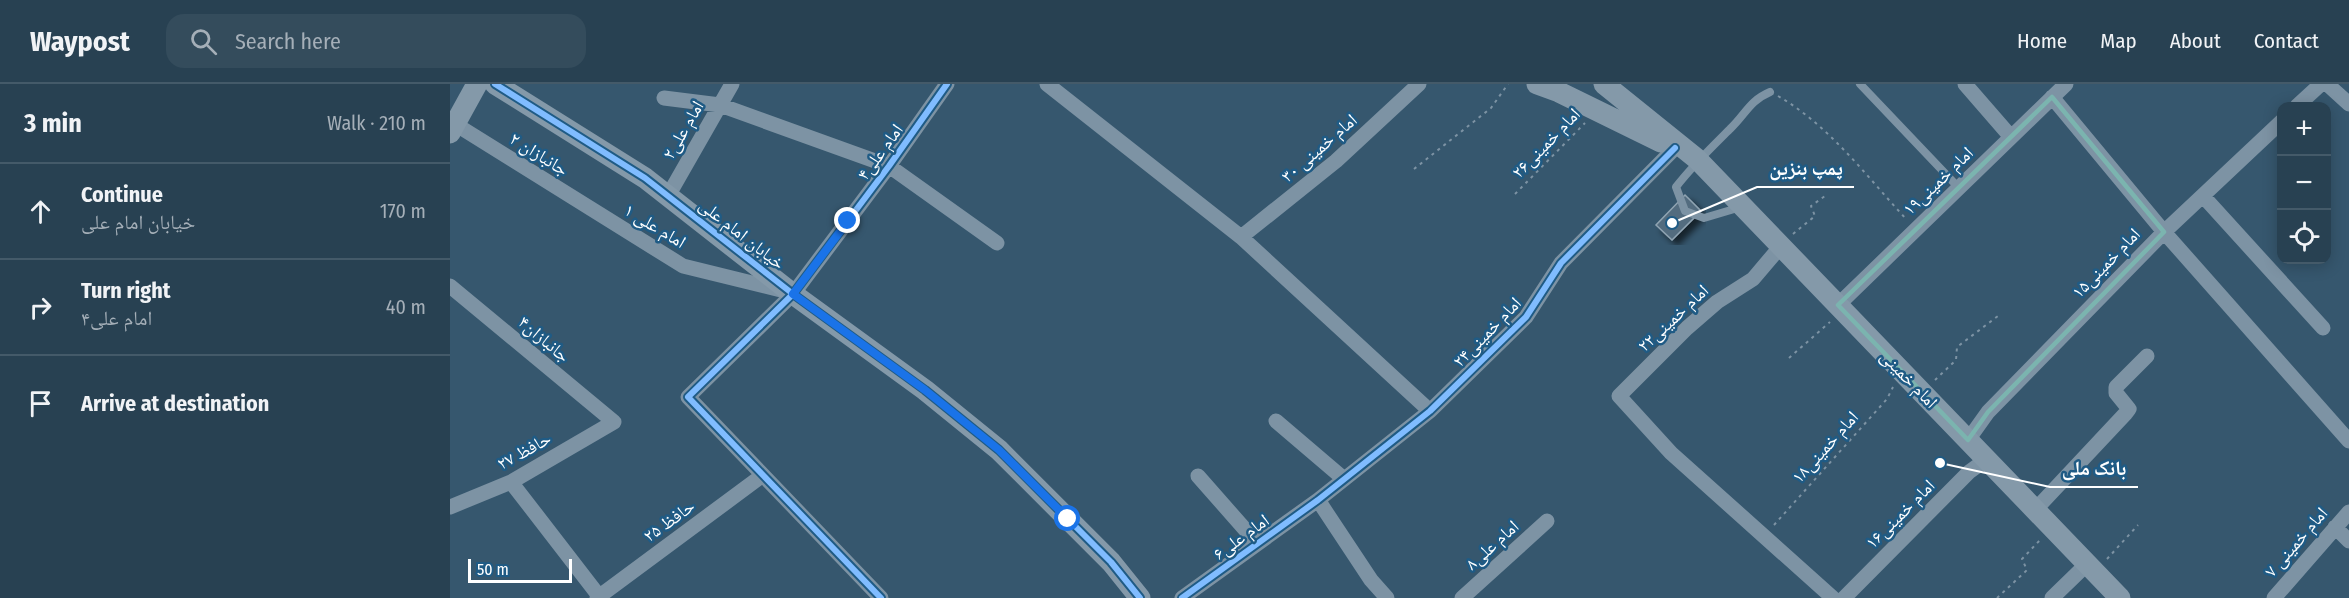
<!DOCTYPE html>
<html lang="en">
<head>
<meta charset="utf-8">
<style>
  body { margin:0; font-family:"Fira Sans Condensed","Noto Naskh Arabic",sans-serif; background:#344c5c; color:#f1f3f6 }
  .controls { position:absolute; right:18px; top:18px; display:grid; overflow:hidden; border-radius:12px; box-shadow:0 3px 15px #0003 }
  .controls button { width:54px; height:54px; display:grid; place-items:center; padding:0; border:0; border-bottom:2px solid #445a69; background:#284152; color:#f1f3f6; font:30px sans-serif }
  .scale { position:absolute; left:18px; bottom:15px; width:104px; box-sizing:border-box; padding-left:6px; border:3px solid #fff; border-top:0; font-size:16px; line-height:21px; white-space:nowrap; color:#fff; -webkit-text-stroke:4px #1f5b85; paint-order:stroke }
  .stop { position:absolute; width:18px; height:18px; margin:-14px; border:4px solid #1a73e8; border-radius:50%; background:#fff }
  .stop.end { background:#1a73e8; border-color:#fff; box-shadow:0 2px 6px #0008 }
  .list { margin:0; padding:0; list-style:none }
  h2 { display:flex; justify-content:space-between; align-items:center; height:78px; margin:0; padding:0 24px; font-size:26px }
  h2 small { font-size:20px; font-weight:400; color:#a5afb8 }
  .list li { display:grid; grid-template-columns:39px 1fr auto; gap:18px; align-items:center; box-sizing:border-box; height:96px; padding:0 24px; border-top:2px solid #445a69 }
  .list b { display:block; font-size:22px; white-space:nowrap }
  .list p { margin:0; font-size:20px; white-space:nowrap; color:#a5afb8 }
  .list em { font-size:20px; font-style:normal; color:#a5afb8 }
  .icon { flex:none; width:33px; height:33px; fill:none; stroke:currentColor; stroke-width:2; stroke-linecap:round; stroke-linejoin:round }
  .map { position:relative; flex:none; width:1899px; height:514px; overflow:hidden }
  header { display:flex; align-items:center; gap:36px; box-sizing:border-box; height:84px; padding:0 30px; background:#284152; border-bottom:2px solid #445a69 }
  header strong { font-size:28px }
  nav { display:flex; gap:33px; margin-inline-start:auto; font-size:21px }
  .search { width:420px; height:54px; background:#344c5c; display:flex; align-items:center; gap:15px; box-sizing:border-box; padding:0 21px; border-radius:18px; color:#a5afb8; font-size:22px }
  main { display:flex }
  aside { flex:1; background:#284152 }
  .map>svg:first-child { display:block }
  .building { fill:#526c7f; stroke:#90a4b2; stroke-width:1.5; filter:url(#shadow) }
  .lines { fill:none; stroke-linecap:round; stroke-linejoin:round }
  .path { stroke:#7d93a4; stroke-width:2; stroke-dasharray:3 4.5; stroke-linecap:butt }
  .lane { stroke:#7d93a4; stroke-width:8 }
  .street { stroke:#7d93a4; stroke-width:15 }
  .secondary { stroke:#8499a9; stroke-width:21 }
  .cycleway-casing { stroke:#1f5b85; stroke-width:10 }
  .cycleway { stroke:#80bcff; stroke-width:6 }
  .route { stroke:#1a73e8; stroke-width:8 }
  .marked { fill:none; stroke:#7bb4af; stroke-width:4.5; stroke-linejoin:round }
  .labels { text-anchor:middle; stroke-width:5; stroke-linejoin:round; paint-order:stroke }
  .street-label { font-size:18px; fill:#fff; stroke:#1f5b85 }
  .leader { fill:none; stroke:#fff; stroke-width:2 }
  .callout-dot { fill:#fff; stroke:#1f5b85; stroke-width:2 }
  .callout-label { font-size:20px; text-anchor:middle; font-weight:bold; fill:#fff; stroke:#1f5b85; stroke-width:5; stroke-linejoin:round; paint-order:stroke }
</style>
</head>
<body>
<header>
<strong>Waypost</strong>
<div class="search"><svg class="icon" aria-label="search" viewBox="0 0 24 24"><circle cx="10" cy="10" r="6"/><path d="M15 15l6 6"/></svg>Search here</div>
<nav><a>Home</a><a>Map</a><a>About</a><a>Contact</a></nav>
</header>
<main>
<aside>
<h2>3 min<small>Walk · 210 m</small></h2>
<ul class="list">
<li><svg class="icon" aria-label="ahead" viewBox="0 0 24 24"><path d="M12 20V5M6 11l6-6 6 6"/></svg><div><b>Continue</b><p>خیابان امام علی</p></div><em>170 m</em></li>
<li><svg class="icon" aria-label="right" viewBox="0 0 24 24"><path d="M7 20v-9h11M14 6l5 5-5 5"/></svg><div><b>Turn right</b><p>امام علی۴</p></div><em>40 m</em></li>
<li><svg class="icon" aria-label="arrive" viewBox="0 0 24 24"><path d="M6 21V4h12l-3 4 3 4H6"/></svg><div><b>Arrive at destination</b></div></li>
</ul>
</aside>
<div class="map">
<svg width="1899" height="514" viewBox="0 0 1899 514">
  <defs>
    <filter id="shadow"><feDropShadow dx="5.5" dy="5.5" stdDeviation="3" flood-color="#0009"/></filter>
  </defs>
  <rect width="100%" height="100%" fill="#36576e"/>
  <path class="building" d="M1235,111L1251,127L1222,156L1206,141Z"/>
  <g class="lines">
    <path class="path" d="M1328,12C1380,42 1417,93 1457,136
      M964,85L1041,24L1058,0
      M1065,110L1135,39
      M1343,150L1365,132L1361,122L1375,112
      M1339,274L1380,238
      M1485,296L1506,276L1507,263L1548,232
      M1324,441L1437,315L1443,303
      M1657,475L1688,441
      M1547,514L1577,486L1572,475L1590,456"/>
    <path class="lane" d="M1410,0L1509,104
      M1291,123L1254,134L1235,127L1226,103C1243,81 1260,65 1280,45C1296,30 1299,17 1320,8"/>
    <path class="street" d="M597,0L791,153L980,327
      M1515,0L1561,53
      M1877,0L1899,20
      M1602,13L1714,148L1899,357
      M214,14L270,21L439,82L547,159
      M1847,22L1871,0
      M5,40L233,182L335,207
      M218,112L282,0
      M1753,112L1873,244
      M791,153L886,77L969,0
      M1331,162L1303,195L1267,218L1237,244L1169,312L1221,369L1383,514
      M0,202L164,338L61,398L0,423
      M1388,221L1616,0
      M826,337L894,395
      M1518,356L1538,328L1714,148L1832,37
      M748,392L807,459
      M61,398L149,512
      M868,416L921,496L937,514
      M1585,426L1676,329L1679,325L1666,309V303L1697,272
      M1885,443L1899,457
      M147,514L313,391
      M431,514L238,313L343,210L439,82L497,0
      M732,514L868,416L980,327L1076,233L1111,179L1225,64
      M1012,514L1097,437
      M1394,514L1519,388L1537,375
      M1602,514L1637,480
      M1824,514L1899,428"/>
    <path class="secondary" d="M45,0L195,94L343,210L475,306L549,366L661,478L690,514
      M1087,0L1109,8L1211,58
      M1154,0L1247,75L1670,514
      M0,49L27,0"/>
    <g class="cycleway-casing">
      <path id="cycleway" d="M45,0L195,94L343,210L475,306L549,366L661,478L690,514
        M431,514L238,313L343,210L439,82L497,0
        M732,514L868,416L980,327L1076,233L1111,179L1225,64"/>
    </g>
    <use href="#cycleway" class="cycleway"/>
  </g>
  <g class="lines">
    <path class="route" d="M398,137L343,210L475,306L549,366L618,435"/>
  </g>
  <path class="marked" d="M1602,13L1714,148L1538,328L1518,356L1388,221Z"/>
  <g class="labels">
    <g class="street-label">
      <text transform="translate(233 46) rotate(-60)" y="6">امام علی۲</text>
      <text transform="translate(1096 59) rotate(-46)" y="6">امام خمینی۲۶</text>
      <text transform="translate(869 64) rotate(-41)" y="6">امام خمینی ۳۰</text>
      <text transform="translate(430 68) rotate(-54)" y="6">امام علی۴</text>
      <text transform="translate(89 70) rotate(32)" y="6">جانبازان ۲</text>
      <text transform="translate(1488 97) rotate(-44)" y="6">امام خمینی۱۹</text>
      <text transform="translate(205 142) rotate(31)" y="6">امام علی ۱</text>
      <text transform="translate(292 150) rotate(38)" y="6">خیابان امام علی</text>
      <text transform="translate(1656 179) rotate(-46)" y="6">امام خمینی۱۵</text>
      <text transform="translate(1223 234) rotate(-43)" y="6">امام خمینی۲۲</text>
      <text transform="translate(1037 248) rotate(-46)" y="6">امام خمینی۲۴</text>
      <text transform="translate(94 255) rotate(40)" y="6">جانبازان۴</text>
      <text transform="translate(1459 295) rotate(46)" y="6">امام خمینی</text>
      <text transform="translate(1375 363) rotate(-48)" y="6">امام خمینی۱۸</text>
      <text transform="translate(74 367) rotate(-29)" y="6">حافظ ۲۷</text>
      <text transform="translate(1450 430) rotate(-45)" y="6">امام خمینی۱۶</text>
      <text transform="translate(219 437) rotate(-36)" y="6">حافظ ۲۵</text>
      <text transform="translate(791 453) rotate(-36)" y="6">امام علی۶</text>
      <text transform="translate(1846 458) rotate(-49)" y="6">امام خمینی ۷</text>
      <text transform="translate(1042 461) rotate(-42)" y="6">امام علی۸</text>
    </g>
  </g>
  <path class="leader" d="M1222 139L1307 103H1404M1490 379L1600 403H1688"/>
  <g class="callout-dot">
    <circle cx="1222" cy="139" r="6"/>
    <circle cx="1490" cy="379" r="6"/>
  </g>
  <g class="callout-label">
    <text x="1356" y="91">پمپ بنزین</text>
    <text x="1644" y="391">بانک ملی</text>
  </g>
</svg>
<div class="controls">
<button>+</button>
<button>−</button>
<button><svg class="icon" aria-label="locate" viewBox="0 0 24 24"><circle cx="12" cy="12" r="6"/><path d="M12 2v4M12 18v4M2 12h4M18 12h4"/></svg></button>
</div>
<div class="scale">50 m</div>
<div class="stop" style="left:618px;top:435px"></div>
<div class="stop end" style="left:398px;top:137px"></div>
</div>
</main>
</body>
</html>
